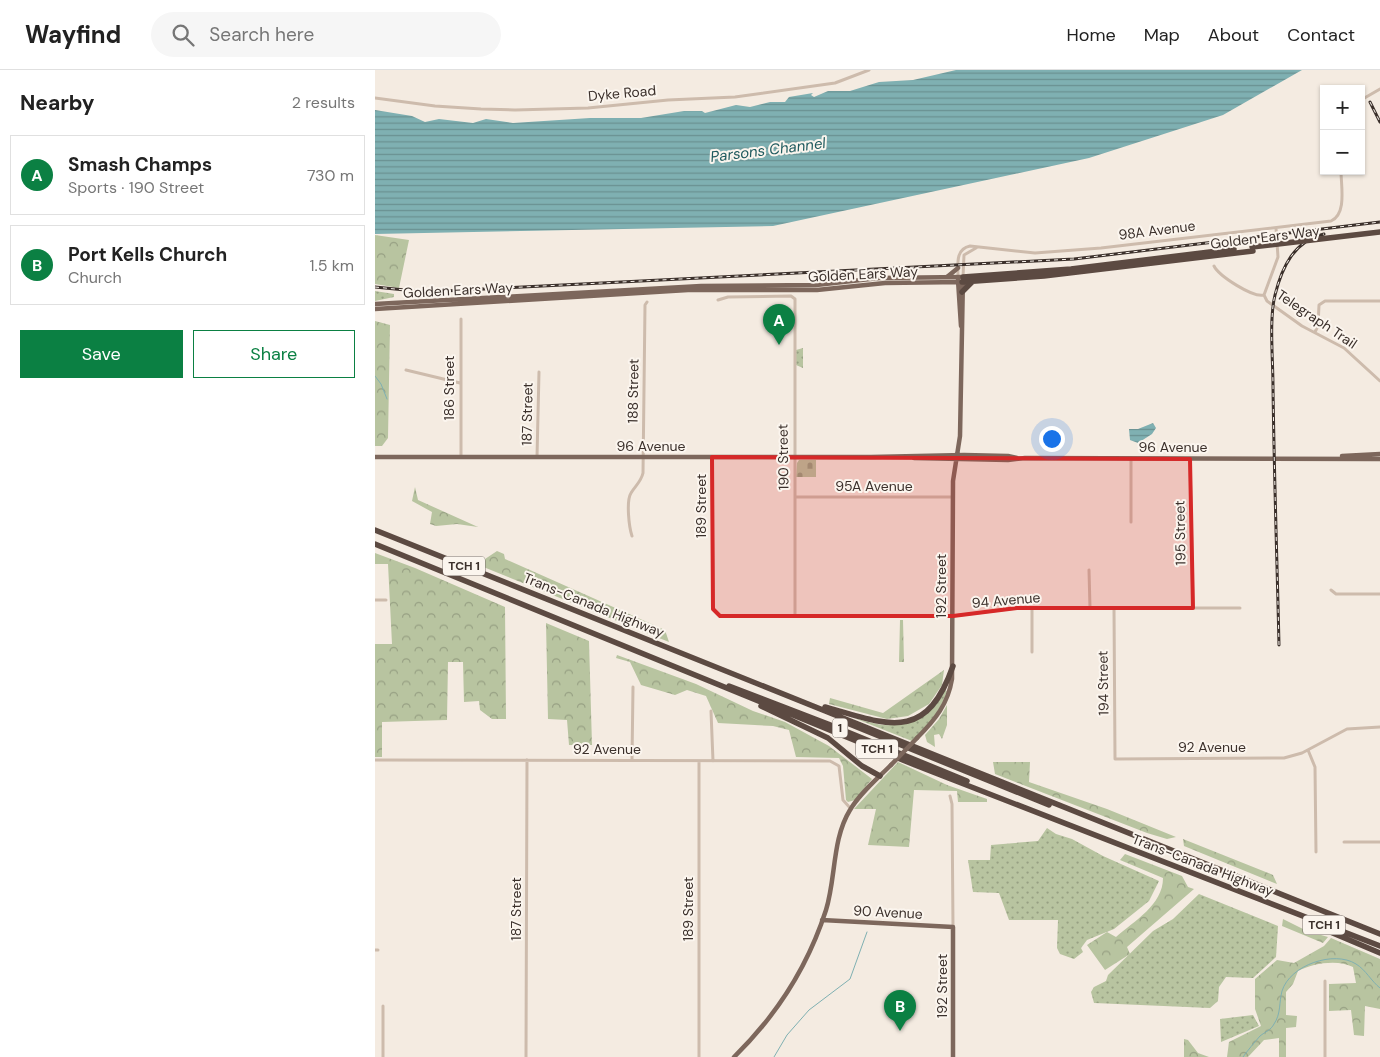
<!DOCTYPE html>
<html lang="en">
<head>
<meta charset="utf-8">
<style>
  body { margin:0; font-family:"DM Sans",sans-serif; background:#f6f6f6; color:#222 }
  .controls { position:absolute; right:15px; top:15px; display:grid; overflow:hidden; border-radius:0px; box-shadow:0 1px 4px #0004 }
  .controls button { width:45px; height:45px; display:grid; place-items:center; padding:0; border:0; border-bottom:1px solid #e0e0e0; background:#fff; color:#222; font:25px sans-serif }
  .you { position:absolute; left:676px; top:368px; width:18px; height:18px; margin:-12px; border:4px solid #fff; border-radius:50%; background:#1a73e8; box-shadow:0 0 0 8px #1a73e833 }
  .badge { display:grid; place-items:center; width:32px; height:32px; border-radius:50%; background:#0b8043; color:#fff; font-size:16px; font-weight:700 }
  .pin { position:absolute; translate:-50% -41px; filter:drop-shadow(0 1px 2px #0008) }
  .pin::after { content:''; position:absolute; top:26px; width:18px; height:15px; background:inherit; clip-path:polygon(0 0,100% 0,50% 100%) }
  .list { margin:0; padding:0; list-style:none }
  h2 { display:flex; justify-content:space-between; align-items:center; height:65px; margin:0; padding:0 20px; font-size:21px }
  h2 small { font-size:16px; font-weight:400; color:#767676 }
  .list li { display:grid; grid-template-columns:32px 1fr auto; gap:15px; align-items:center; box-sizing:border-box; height:80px; margin:0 10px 10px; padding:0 10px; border:1px solid #e0e0e0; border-radius:0px }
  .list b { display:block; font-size:19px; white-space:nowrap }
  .list p { margin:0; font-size:16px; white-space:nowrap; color:#767676 }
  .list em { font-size:16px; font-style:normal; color:#767676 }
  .actions { display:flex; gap:10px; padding:15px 20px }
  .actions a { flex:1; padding:11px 0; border:1px solid #0b8043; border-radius:0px; text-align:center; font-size:18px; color:#0b8043 }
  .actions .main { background:#0b8043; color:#fff }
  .icon { flex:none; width:28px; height:28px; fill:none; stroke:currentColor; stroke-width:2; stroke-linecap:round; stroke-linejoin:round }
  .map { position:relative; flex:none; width:1005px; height:987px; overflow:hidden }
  header { display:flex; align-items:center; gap:30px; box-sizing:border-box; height:70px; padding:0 25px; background:#fff; border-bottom:1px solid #e0e0e0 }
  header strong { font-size:24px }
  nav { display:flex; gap:28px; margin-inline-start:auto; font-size:18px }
  .search { width:350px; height:45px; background:#f6f6f6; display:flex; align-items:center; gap:12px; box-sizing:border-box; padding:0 18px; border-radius:28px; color:#767676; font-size:19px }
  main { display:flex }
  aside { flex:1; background:#fff }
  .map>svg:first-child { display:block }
  .grass { fill:url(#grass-dots) }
  .forest { fill:url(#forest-crowns) }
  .cemetery { fill:url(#cemetery-stones) }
  .water { fill:url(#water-rules) }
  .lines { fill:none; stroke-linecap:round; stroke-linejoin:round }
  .stream { stroke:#7fb0b2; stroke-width:1 }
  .minor { stroke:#cdbbac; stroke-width:3 }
  .major { stroke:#7d675c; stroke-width:4.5 }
  .highway { stroke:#5c4a42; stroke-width:5.5 }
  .rail-casing { stroke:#3b302b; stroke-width:3 }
  .rail { stroke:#fbf5ee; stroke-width:1; stroke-dasharray:4; stroke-linecap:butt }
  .major-bridge { stroke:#7d675c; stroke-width:4.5 }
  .highway-bridge { stroke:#5c4a42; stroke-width:5.5 }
  .marked { fill:#d62828; fill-opacity:0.2; stroke:#d62828; stroke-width:4; stroke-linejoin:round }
  .labels { text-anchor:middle; stroke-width:4; stroke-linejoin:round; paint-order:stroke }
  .shield { fill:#fbf5ee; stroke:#756b66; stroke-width:1 }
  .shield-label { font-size:12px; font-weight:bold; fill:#3b302b }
  .street-label { font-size:14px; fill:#3b302b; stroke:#fbf5ee }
  .water-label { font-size:15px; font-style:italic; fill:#1f5a5e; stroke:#fbf5ee }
</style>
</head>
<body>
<header>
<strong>Wayfind</strong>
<div class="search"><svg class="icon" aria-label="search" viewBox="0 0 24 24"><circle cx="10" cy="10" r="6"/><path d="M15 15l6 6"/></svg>Search here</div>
<nav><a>Home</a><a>Map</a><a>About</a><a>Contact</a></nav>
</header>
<main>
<aside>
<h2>Nearby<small>2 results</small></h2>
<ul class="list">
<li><span class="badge">A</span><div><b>Smash Champs</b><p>Sports · 190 Street</p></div><em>730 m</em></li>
<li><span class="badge">B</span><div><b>Port Kells Church</b><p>Church</p></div><em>1.5 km</em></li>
</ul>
<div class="actions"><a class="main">Save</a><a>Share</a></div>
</aside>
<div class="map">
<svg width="1005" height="987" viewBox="0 0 1005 987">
  <defs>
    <pattern id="grass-dots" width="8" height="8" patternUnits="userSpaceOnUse" patternTransform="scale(1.25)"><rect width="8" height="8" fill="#b8c4a0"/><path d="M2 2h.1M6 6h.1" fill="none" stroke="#97a083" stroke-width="1.8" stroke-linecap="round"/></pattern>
    <pattern id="forest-crowns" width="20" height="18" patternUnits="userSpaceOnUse" patternTransform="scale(1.25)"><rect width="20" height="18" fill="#b8c4a0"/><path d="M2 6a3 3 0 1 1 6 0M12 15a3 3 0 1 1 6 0" fill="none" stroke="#97a083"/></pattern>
    <pattern id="cemetery-stones" width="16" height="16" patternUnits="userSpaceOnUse" patternTransform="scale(1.25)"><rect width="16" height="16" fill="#b8c4a0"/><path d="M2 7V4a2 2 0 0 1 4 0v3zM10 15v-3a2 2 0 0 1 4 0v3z" fill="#97a083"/></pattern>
    <pattern id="water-rules" width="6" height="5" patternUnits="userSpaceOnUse" patternTransform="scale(1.25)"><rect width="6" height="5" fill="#7fb0b2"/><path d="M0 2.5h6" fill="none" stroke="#699091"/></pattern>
  </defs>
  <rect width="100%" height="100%" fill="#f4ebe1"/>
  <path class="grass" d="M0,221L19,224V227L0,231Z
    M428,278V298L421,295V280Z
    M570,620L572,621C566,641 552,657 537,671L479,648C491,651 504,656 517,655C538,655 561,639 570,620Z
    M672,758L681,764L697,769L728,786L784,811L774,831L739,859L712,870L706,878L708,882L699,889L685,884L682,878L683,850H634L624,823L598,822L593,790H615L616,775L663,771Z
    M824,824L903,856L901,887L878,908L851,907L844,917L843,931L835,938L719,933L716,922L719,917L731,911L733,905L778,861L798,849Z
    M878,945L884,956L846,972L845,949Z"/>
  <path class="forest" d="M0,165L34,170L24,218L0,214Z
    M0,251L15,255L13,368L7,376H0Z
    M40,417L43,430L103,457L82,454L61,456L55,454L57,442L37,431Z
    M122,481L129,484L130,489L290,560L294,572L106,496L107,491Z
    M0,483L40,498L130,537L131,649H117L105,640L104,631L89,632L88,592H73L72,650L7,652V687H0V574H17L13,494H0Z
    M525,550H528L529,592H524Z
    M171,553L214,571L217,675H194L192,650L173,649Z
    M242,585L321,614L378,641L410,652L454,676L497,709L480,730L473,732L471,730L468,696L464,688L421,687L414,660L398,656L343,653L331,626L312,620L300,625L266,615L255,592L241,588Z
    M569,600L567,615L554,634L533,646L512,649L454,634L455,628L508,643Z
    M572,635V655L567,669L564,664L559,665L560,677L552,672L550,665L564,649Z
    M523,692L572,715L612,729V732H583L582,721L539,720L534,777L493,775L501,739H479Z
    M618,692H655L654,712L732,739L801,767L792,769L772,763L620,704Z
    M808,769L898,805L902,814L809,776Z
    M750,784L807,806L813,817L819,819L752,877L755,884L730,900L712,875L732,862L741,867C759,851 788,835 788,808L745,790Z
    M908,849L932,861L953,867L948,873L907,856Z
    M956,868L1005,889V939L990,936L989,966L979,965L976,940L954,941V914L981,913L978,897C963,889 938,893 923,901L918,914L911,922V945L922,946L921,957L911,958V987H904V968L889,970L873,987H852L854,972L886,956L880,939V909L902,890L919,893L949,876Z
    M809,969L813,970L823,983L834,987H809Z"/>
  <path class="cemetery" d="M424,390H441V407H421L422,393Z"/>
  <path class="water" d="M581,0H927L848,45L714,88L398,156L0,164V40L37,46L50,52L64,49L98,53L111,49L138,53L215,48H266L309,41H327L330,43L361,35L375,37L395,32H410L414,27L438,23L436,25L439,27L453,21H475L504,12L538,10Z
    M778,353L781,358L777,364L763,373L755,370L754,359H763Z"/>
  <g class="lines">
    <path class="stream" d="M0,306L6,314L12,329
      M399,987L412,965L434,940L475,909L492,862
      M868,987C873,980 879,973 885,966C890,962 896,960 899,954C906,944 904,932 907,921C915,895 959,880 981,894C991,900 996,911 1005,918"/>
    <path class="minor" d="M0,28L60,36L106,39L140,40L213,38L293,30L360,27L460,13L494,0
      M986,30L1005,19
      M839,196C844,206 878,228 889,225
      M583,207C583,195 580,179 595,176L660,183L726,178L956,151C972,144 966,116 966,101
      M588,207L589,185L601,178
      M889,225L892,231L927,256L969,278L1005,311
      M889,225L903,187L901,158
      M343,230L353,227L416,226L420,229V546
      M940,262L943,256L944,235L950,231H1005
      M31,300L85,313
      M86,387V249
      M162,387L164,302
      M337,387L338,539L345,546H578L642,538H865
      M756,388V452
      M815,389L818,538
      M420,427H578
      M257,466C254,457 251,431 256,423C260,416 266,412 268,403L270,235L272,232
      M714,500L715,538
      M956,520L961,524H1005
      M0,530H11
      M657,538V582
      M739,538L740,689L909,688L927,683L972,659L1005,657
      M336,641L338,691
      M933,680L940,697L941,782
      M0,690L455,691L464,696L468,730L476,739
      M257,690L258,617
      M575,726L577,734L578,857
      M969,772H1005
      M0,880H3
      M950,911V987
      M8,936V987
      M151,987L152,690
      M324,987V691"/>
    <path class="major" d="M572,207L583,198
      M583,210L586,256
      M0,234L326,216L441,215L504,208L588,207L585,366L578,411L577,609C573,634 560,650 542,668
      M0,239L313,220H442L510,213L587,212
      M967,386L1005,384
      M0,387H496L589,385L633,386L642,388
      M539,388L633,390L650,388L1005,389
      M447,850L578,857V987
      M359,987C401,946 433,896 451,840C461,808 457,769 475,740C485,723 502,709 516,695"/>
    <path class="highway" d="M588,207L696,199L859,179
      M587,212L669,206L878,181
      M587,222L597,212
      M0,460L1005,864
      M0,474L540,695L1005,876
      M354,616L453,654L592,711
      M386,636L453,668L487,696L505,706
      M450,637C513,655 551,673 578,596
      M467,651L674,735
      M934,853L1005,883"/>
    <g class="rail-casing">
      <path id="rail" d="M995,32L1005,52
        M0,217L40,221H69L699,189L1005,152
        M904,575C902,488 899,402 898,316C898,290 894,249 900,225C907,197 919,171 949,164"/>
    </g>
    <use href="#rail" class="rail"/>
    <path class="major-bridge" d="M516,695L542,668"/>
    <path class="highway-bridge" d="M877,177L1005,162"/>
  </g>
  <path class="marked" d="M337,387L815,389L818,538H642L578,546H345L338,539Z"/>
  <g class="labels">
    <g class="shield">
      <rect x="68" y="486.5" width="42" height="19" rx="4"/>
      <rect x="457.5" y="648.5" width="15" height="19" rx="4"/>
      <rect x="481" y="669.5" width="42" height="19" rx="4"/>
      <rect x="928" y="845.5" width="42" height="19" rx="4"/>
    </g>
    <g class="shield-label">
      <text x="89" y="500">TCH 1</text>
      <text x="465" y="662">1</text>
      <text x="502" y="683">TCH 1</text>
      <text x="949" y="859">TCH 1</text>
    </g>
    <g class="street-label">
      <text transform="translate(247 23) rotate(-5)" y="5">Dyke Road</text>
      <text transform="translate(782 160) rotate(-7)" y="5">98A Avenue</text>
      <text transform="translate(890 167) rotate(-7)" y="5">Golden Ears Way</text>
      <text transform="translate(488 204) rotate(-3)" y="5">Golden Ears Way</text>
      <text transform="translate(83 220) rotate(-3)" y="5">Golden Ears Way</text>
      <text transform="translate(942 249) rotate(34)" y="5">Telegraph Trail</text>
      <text transform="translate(74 318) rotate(-90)" y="5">186 Street</text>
      <text transform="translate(258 321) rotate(-89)" y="5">188 Street</text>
      <text transform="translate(152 344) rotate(-89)" y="5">187 Street</text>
      <text x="276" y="381">96 Avenue</text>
      <text x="798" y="382">96 Avenue</text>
      <text transform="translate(408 387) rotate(-91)" y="5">190 Street</text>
      <text x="499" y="421">95A Avenue</text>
      <text transform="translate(326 436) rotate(-90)" y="5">189 Street</text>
      <text transform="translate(805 463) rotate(-91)" y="5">195 Street</text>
      <text transform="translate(566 516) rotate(-90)" y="5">192 Street</text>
      <text transform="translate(631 530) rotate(-5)" y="5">94 Avenue</text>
      <text transform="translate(219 535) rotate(22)" y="5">Trans-Canada Highway</text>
      <text transform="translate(728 613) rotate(-91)" y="5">194 Street</text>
      <text x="837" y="682">92 Avenue</text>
      <text x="232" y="684">92 Avenue</text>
      <text transform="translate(828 795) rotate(21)" y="5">Trans-Canada Highway</text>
      <text transform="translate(141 839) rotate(-90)" y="5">187 Street</text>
      <text transform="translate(313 839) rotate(-90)" y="5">189 Street</text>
      <text transform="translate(513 842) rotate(3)" y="5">90 Avenue</text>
      <text transform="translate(567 916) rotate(-90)" y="5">192 Street</text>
    </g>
    <g class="water-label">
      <text transform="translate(393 80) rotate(-7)" y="5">Parsons Channel</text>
    </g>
  </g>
</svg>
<div class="controls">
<button>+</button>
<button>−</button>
</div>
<div class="you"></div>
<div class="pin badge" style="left:404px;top:275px">A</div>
<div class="pin badge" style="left:525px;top:961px">B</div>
</div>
</main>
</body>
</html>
